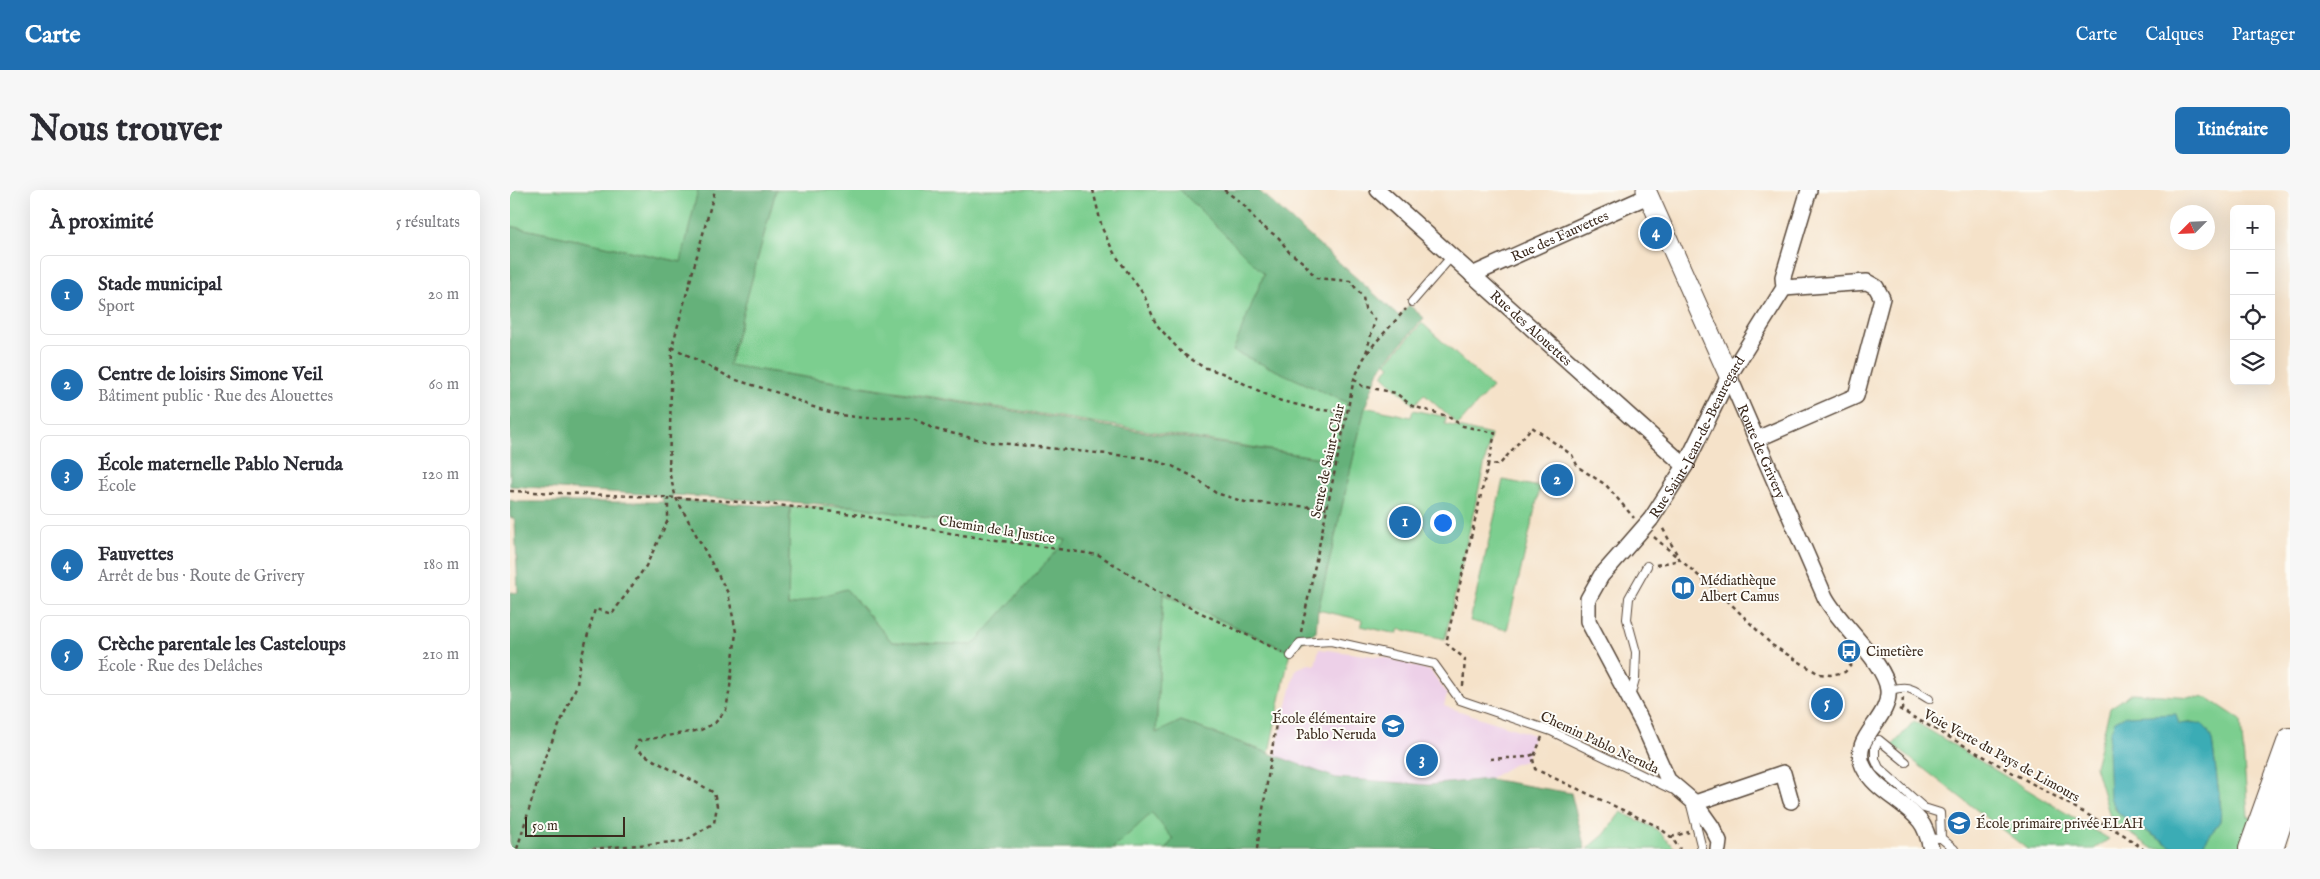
<!DOCTYPE html>
<html lang="fr">
<head>
<meta charset="utf-8">
<style>
  body { margin:0; font-family:"IM FELL English",serif; background:#f7f7f7; color:#2b2b33 }
  .controls { position:absolute; right:15px; top:15px; display:grid; overflow:hidden; border-radius:8px; box-shadow:0 5px 20px #0002 }
  .controls button { width:45px; height:45px; display:grid; place-items:center; padding:0; border:0; border-bottom:1px solid #e1e1e2; background:#fff; color:#2b2b33; font:25px sans-serif }
  .compass { position:absolute; left:1660px; top:15px; width:45px; height:45px; border-radius:50%; background:#fff; box-shadow:0 5px 20px #0002; rotate:246deg }
  .scale { position:absolute; left:15px; bottom:12px; width:100px; box-sizing:border-box; padding-left:5px; border:2px solid #3b2a1e; border-top:0; font-size:14px; line-height:18px; white-space:nowrap; color:#3b2a1e; -webkit-text-stroke:4px #fdfcf7; paint-order:stroke }
  .you { position:absolute; left:932px; top:332px; width:18px; height:18px; margin:-12px; border:4px solid #fff; border-radius:50%; background:#1a73e8; box-shadow:0 0 0 8px #1a73e833 }
  .badge { display:grid; place-items:center; width:32px; height:32px; border-radius:50%; background:#1f6fb2; color:#fff; font-size:16px; font-weight:700 }
  .pin { position:absolute; translate:-50% -50%; border:2px solid #fff; box-shadow:0 1px 5px #0006 }
  .list { margin:0; padding:0; list-style:none }
  h2 { display:flex; justify-content:space-between; align-items:center; height:65px; margin:0; padding:0 20px; font-size:21px }
  h2 small { font-size:16px; font-weight:400; color:#7c7c81 }
  .list li { display:grid; grid-template-columns:32px 1fr auto; gap:15px; align-items:center; box-sizing:border-box; height:80px; margin:0 10px 10px; padding:0 10px; border:1px solid #e1e1e2; border-radius:8px }
  .list b { display:block; font-size:19px; white-space:nowrap }
  .list p { margin:0; font-size:16px; white-space:nowrap; color:#7c7c81 }
  .list em { font-size:16px; font-style:normal; color:#7c7c81 }
  .icon { flex:none; width:28px; height:28px; fill:none; stroke:currentColor; stroke-width:2; stroke-linecap:round; stroke-linejoin:round }
  .map { position:relative; flex:none; width:1780px; height:659px; overflow:hidden; border-radius:8px }
  header { display:flex; align-items:center; gap:30px; box-sizing:border-box; height:70px; padding:0 25px; background:#1f6fb2; color:#fff }
  header strong { font-size:24px }
  nav { display:flex; gap:28px; margin-inline-start:auto; font-size:18px }
  .intro { display:flex; align-items:center; justify-content:space-between; box-sizing:border-box; height:120px; padding:0 30px }
  h1 { margin:0; font-size:35px }
  .button { padding:12px 22px; border-radius:8px; background:#1f6fb2; color:#fff; font-size:18px; font-weight:700 }
  main { display:flex; gap:30px; padding:0 30px }
  aside { flex:1; background:#fff; border-radius:8px; box-shadow:0 5px 20px #0002 }
  .map>svg:first-child { display:block }
  .built { fill:#edd0e8 }
  .green { fill:#7cce8f; stroke:#5c7c56 }
  .forest { fill:#65b17a; stroke:#506e4c; fill-rule:evenodd }
  .water { fill:#3bacb5; stroke:#3b6b6a }
  .lines { fill:none; stroke-linecap:round; stroke-linejoin:round }
  .service-casing { stroke:#574638; stroke-width:10 }
  .minor-casing { stroke:#574638; stroke-width:18 }
  .tertiary-casing { stroke:#574638; stroke-width:21 }
  .primary-casing { stroke:#574638; stroke-width:26 }
  .path { stroke:#574638; stroke-width:2.5; stroke-dasharray:4 4; stroke-linecap:butt }
  .service { stroke:#fff; stroke-width:8 }
  .minor { stroke:#fff; stroke-width:15 }
  .tertiary { stroke:#fff; stroke-width:19 }
  .primary { stroke:#fff; stroke-width:24 }
  .minor-bridge-casing { stroke:#574638; stroke-width:18; stroke-linecap:butt }
  .minor-bridge { stroke:#fff; stroke-width:15 }
  .labels { text-anchor:middle; stroke-width:4; stroke-linejoin:round; paint-order:stroke }
  .street-label { font-size:14px; fill:#3b2a1e; stroke:#fdfcf7 }
  .poi-label { font-size:14px; fill:#3b2a1e; stroke:#fdfcf7; text-anchor:start }
</style>
</head>
<body>
<header>
<strong>Carte</strong>
<nav><a>Carte</a><a>Calques</a><a>Partager</a></nav>
</header>
<div class="intro"><h1>Nous trouver</h1><a class="button">Itinéraire</a></div>
<main>
<aside>
<h2>À proximité<small>5 résultats</small></h2>
<ul class="list">
<li><span class="badge">1</span><div><b>Stade municipal</b><p>Sport</p></div><em>20 m</em></li>
<li><span class="badge">2</span><div><b>Centre de loisirs Simone Veil</b><p>Bâtiment public · Rue des Alouettes</p></div><em>60 m</em></li>
<li><span class="badge">3</span><div><b>École maternelle Pablo Neruda</b><p>École</p></div><em>120 m</em></li>
<li><span class="badge">4</span><div><b>Fauvettes</b><p>Arrêt de bus · Route de Grivery</p></div><em>180 m</em></li>
<li><span class="badge">5</span><div><b>Crèche parentale les Casteloups</b><p>École · Rue des Delâches</p></div><em>210 m</em></li>
</ul>
</aside>
<div class="map">
<svg width="1780" height="659" viewBox="0 0 1780 659">
  <rect width="100%" height="100%" fill="#fdfcf7"/>
  <filter id="ink" filterUnits="userSpaceOnUse"><feTurbulence type="fractalNoise" baseFrequency=".02" numOctaves="2"/><feDisplacementMap in="SourceGraphic" scale="10" xChannelSelector="R" yChannelSelector="G"/><feConvolveMatrix kernelMatrix="1 2 1 2 8 2 1 2 1" color-interpolation-filters="sRGB"/></filter>
  <filter id="wash" filterUnits="userSpaceOnUse"><feTurbulence type="fractalNoise" baseFrequency=".0096" numOctaves="4" result="noise"/><feDisplacementMap in="SourceGraphic" scale="20" xChannelSelector="R" yChannelSelector="G"/><feGaussianBlur stdDeviation="1.12" result="paint"/><feColorMatrix in="noise" values="0 0 0 0 0 0 0 0 0 0 0 0 0 0 0 0 0 1.4 0 .05"/><feComposite in="paint" operator="in"/></filter>
  <g filter="url(#wash)">
    <rect width="100%" height="100%" fill="#f5e2c9"/>
    <path class="built" d="M809,459L878,468L921,481L937,504L934,516L1024,545L1015,571L1003,575L979,589L918,595L826,588L764,567L786,479L799,474L805,475Z"/>
    <path class="green" d="M0,0H188L172,72L0,36Z
      M266,0H670L754,84L724,161L840,214L824,270L219,175Z
      M912,133L982,197L948,235L914,204L904,215L872,185L880,176L876,173Z
      M855,217L901,227L903,220L936,227L935,234L981,245L935,449L889,439L887,444L851,436L852,430L808,420Z
      M993,290L1030,297L997,440L960,431Z
      M342,316L557,350L463,455L382,452L336,399L278,417L280,317Z
      M653,404L780,462L759,563L671,531L646,543Z
      M1622,503L1698,508L1731,530L1738,626L1745,630L1735,659H1690L1710,631L1711,620L1702,550L1683,532L1669,535L1604,617L1609,624L1665,659H1643L1601,630L1585,576L1600,518Z
      M1404,531L1599,649L1584,659H1517L1383,555Z
      M642,622L664,649L657,659H602Z
      M1111,622L1146,639L1166,659H1077L1094,645Z"/>
    <path class="forest" d="M188,0H266L219,175L602,237L823,270L840,214L723,161L754,84L670,0H748L889,126L899,115L914,128L870,178L855,217L808,420L806,441L780,462L653,403L646,543L671,531L826,588L918,595L979,589L1061,603L1075,659H656L663,649L642,623L602,659H0V402L8,403L5,329L0,327V310L7,312H154L149,305L0,296V36L171,72ZM162,305L342,316L556,350L463,455L382,452L336,399L278,416L280,317L163,310Z"/>
    <path class="water" d="M1666,524L1669,534C1688,532 1695,530 1702,550L1711,620L1710,631L1690,659H1665L1609,624L1600,608L1598,560L1600,543L1605,531L1615,526Z"/>
  </g>
  <g filter="url(#ink)">
    <g class="lines">
      <g class="service-casing">
        <path id="service" d="M902,112L942,66
          M781,466L790,453L821,451L924,474L950,510L1041,541L1161,599
          M1378,501C1398,494 1402,499 1419,509
          M1120,507L1125,489L1126,462L1117,429L1119,408L1137,376
          M1396,572L1369,550L1365,557V569L1369,578L1414,618L1430,623L1431,648
          M1181,615L1192,659
          M1428,648H1431L1444,659"/>
      </g>
      <g class="minor-casing">
        <g id="minor">
          <path id="s1" d="M868,0L1175,276"/>
          <path id="s2" d="M962,85L1138,6"/>
          <path id="s3" d="M1219,186L1315,407C1329,434 1376,473 1378,500C1381,529 1340,548 1353,576C1364,600 1394,611 1410,631C1416,638 1419,650 1421,659"/>
          <path d="M1247,249L1346,206L1372,108L1366,97L1357,92L1274,98"/>
          <path id="s4" d="M1141,329L1175,276L1219,186L1274,98L1273,87L1299,0"/>
          <path d="M1114,360L1091,386L1078,409V431L1133,534L1158,590L1185,613L1202,637L1209,651L1208,659"/>
          <path d="M1185,613L1273,583L1281,611"/>
        </g>
      </g>
      <g class="tertiary-casing">
        <path id="tertiary" d="M1136,0L1219,186"/>
      </g>
      <g class="primary-casing">
        <path id="primary" d="M1741,659L1780,550
          M1761,659L1780,601"/>
      </g>
      <path class="path" d="M583,0L592,38L604,63L634,105L646,134L672,163L693,177L712,183L768,210L804,219L837,223
        M714,0L733,14L749,34L769,48L779,62L794,73L806,88L840,91L853,107L855,119L865,130L855,167
        M162,157L223,189L275,205L300,216L330,225L355,228H397L405,229L424,239L479,252L636,268L662,276L684,287L706,303L735,312L817,318
        M844,189L852,196L886,203L902,216L937,226L953,236L985,243L978,275L990,274L1022,237L1062,265L1068,277L1096,295L1124,328
        M0,301L172,308L258,314L343,324L445,344L589,365L646,401L772,462
        M1144,347L1221,414L1262,455L1309,484L1320,485L1335,482L1347,468
        M1146,375L1170,370L1152,337
        M791,442L844,189L854,168L865,153L896,119
        M953,496L955,469L936,453L978,275
        M1389,519L1614,645L1633,659
        M1392,520L1393,507
        M1032,547L1023,569L1025,579L1147,636L1161,647L1170,659
        M980,569L1016,567L1025,564
        M1161,647L1179,642
        M7,659L35,567L67,495L69,476L85,419L102,424L136,376L158,330V308
        M82,659L175,651L204,633L207,616L204,603C178,586 149,576 125,558L128,551L191,540L205,533L216,520L220,497L226,442L218,403L166,308L159,282L162,157L205,0
        M747,659L766,534"/>
      <use href="#service" class="service"/>
      <use href="#minor" class="minor"/>
      <use href="#tertiary" class="tertiary"/>
      <use href="#primary" class="primary"/>
      <g class="minor-bridge-casing">
        <path id="minor-bridge" d="M1114,360L1141,329"/>
      </g>
      <use href="#minor-bridge" class="minor-bridge"/>
    </g>
  </g>
  <defs>
    <g id="library-disc" transform="scale(1.25)"><circle r="9.5" fill="#1f6fb2" stroke="#fdfcf7"/><path d="M-6-4Q-3-5.5-.7-3.5V5Q-3 3-6 4ZM6-4Q3-5.5 .7-3.5V5Q3 3 6 4Z" fill="#fff"/></g>
    <g id="bus-disc" transform="scale(1.25)"><circle r="9.5" fill="#1f6fb2" stroke="#fdfcf7"/><path d="M-5-6H5V4H4V6H2V4H-2V6H-4V4H-5ZM-3.5-4V0h7V-4ZM-3.5 1.2v1.5H-2V1.2ZM2 1.2v1.5H3.5V1.2Z" fill="#fff"/></g>
    <g id="school-disc" transform="scale(1.25)"><circle r="9.5" fill="#1f6fb2" stroke="#fdfcf7"/><path d="M0-5L7-2L0 1L-7-2ZM-4 1L0 2.5L4 1V4Q0 6-4 4Z" fill="#fff"/></g>
  </defs>
  <g fill-rule="evenodd">
    <use href="#library-disc" x="1173" y="398"/>
    <use href="#bus-disc" x="1339" y="461"/>
    <use href="#school-disc" x="883" y="536"/>
    <use href="#school-disc" x="1449" y="633"/>
  </g>
  <g class="labels">
    <g class="street-label">
      <text dy="5" stroke="none"><textPath href="#s2" startOffset="96">Rue des Fauvettes</textPath></text>
      <text dy="5" stroke="none"><textPath href="#s1" startOffset="206">Rue des Alouettes</textPath></text>
      <text dy="5" stroke="none"><textPath href="#s4" startOffset="94">Rue Saint-Jean-de-Beauregard</textPath></text>
      <text dy="5" stroke="none"><textPath href="#s3" startOffset="82">Route de Grivery</textPath></text>
      <text transform="translate(817 271) rotate(-78)" y="5">Sente de Saint-Clair</text>
      <text transform="translate(487 339) rotate(9)" y="5">Chemin de la Justice</text>
      <text transform="translate(1090 552) rotate(25)" y="5">Chemin Pablo Neruda</text>
      <text transform="translate(1492 565) rotate(29)" y="5">Voie Verte du Pays de Limours</text>
    </g>
    <g class="poi-label">
      <text x="1190" y="395">Médiathèque<tspan x="1190" dy="16">Albert Camus</tspan></text>
      <text x="1356" y="466">Cimetière</text>
      <text x="866" y="533" text-anchor="end">École élémentaire<tspan x="866" dy="16">Pablo Neruda</tspan></text>
      <text x="1466" y="638">École primaire privée ELAH</text>
    </g>
  </g>
</svg>
<div class="controls">
<button>+</button>
<button>−</button>
<button><svg class="icon" aria-label="locate" viewBox="0 0 24 24"><circle cx="12" cy="12" r="6"/><path d="M12 2v4M12 18v4M2 12h4M18 12h4"/></svg></button>
<button><svg class="icon" aria-label="layers" viewBox="0 0 24 24"><path d="M12 4l9 5-9 5-9-5zM3 14l9 5 9-5"/></svg></button>
</div>
<svg class="compass" viewBox="-18 -18 36 36"><path d="M0-13l5 13h-10z" fill="#e53935"/><path d="M0 13l5-13h-10z" fill="#7c7c81"/></svg>
<div class="scale">50 m</div>
<div class="you"></div>
<div class="pin badge" style="left:895px;top:332px">1</div>
<div class="pin badge" style="left:1047px;top:290px">2</div>
<div class="pin badge" style="left:912px;top:570px">3</div>
<div class="pin badge" style="left:1146px;top:43px">4</div>
<div class="pin badge" style="left:1317px;top:514px">5</div>
</div>
</main>
</body>
</html>
